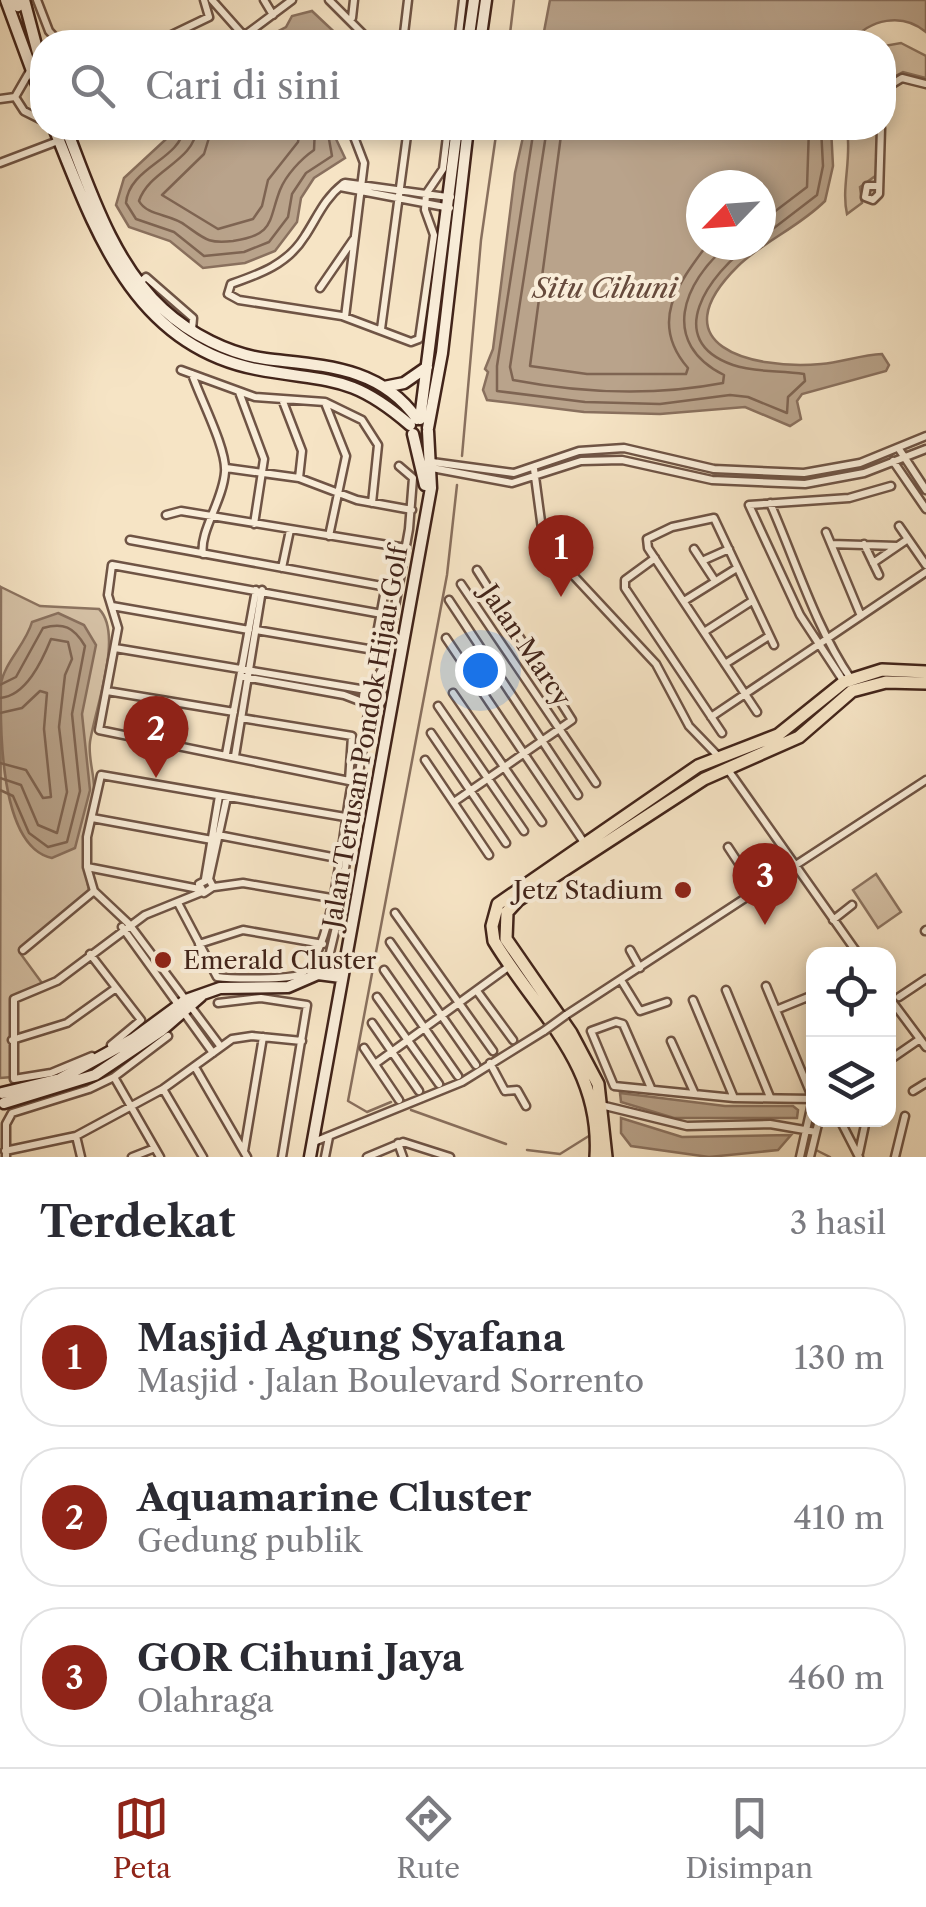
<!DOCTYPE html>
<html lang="id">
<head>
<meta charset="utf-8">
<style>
  body { margin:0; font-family:"Libre Caslon Text",serif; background:#f2f2f3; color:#2b2b33 }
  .controls { position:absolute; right:30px; bottom:30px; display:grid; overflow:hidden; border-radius:20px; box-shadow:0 5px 15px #0003 }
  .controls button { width:90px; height:90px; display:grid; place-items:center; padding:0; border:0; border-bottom:2px solid #e1e1e2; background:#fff; color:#2b2b33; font:50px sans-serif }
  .compass { position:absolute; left:686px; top:170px; width:90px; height:90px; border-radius:50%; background:#fff; box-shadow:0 5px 15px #0003; rotate:245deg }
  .you { position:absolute; left:480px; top:670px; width:35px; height:35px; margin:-25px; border:8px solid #fff; border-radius:50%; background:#1a73e8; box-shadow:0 0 0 15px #1a73e833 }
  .badge { display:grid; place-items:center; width:65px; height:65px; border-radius:50%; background:#8f2418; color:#fff; font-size:32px; font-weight:700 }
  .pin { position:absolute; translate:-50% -82px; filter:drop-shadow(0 2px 5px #0008) }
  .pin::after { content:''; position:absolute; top:52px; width:35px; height:30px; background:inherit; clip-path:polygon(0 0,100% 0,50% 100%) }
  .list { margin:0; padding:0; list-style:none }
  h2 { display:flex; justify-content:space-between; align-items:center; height:130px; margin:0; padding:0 40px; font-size:42px }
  h2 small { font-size:32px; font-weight:400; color:#7c7c81 }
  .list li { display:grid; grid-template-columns:65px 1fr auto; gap:30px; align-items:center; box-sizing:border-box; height:140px; margin:0 20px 20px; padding:0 20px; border:2px solid #e1e1e2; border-radius:40px }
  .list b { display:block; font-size:38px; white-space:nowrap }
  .list p { margin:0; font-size:32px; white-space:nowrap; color:#7c7c81 }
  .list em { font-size:32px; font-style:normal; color:#7c7c81 }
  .icon { flex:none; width:55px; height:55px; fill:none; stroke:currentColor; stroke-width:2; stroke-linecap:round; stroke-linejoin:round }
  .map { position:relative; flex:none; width:926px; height:1157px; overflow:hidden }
  .search { position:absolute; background:#fff; box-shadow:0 5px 15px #0003; left:30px; right:30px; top:30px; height:110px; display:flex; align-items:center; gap:25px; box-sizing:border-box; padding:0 35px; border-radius:40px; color:#7c7c81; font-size:38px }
  .sheet { height:610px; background:#fff }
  nav { display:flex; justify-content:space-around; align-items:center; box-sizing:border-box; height:140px; border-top:2px solid #e1e1e2; background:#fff; font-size:28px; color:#7c7c81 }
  nav a { display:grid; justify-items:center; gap:5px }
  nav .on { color:#8f2418 }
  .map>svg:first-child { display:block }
  .green { fill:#d7c3a8; stroke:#8c7461; stroke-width:2.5 }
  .water { fill:#b9a38b; stroke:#89705e; stroke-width:2.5; fill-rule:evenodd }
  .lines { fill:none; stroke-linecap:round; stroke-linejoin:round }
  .shore { stroke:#7e6452; stroke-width:2.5 }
  .stream { stroke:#89705e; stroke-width:2.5 }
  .street-casing { stroke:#6f5445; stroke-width:11 }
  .secondary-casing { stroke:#42241a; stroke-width:15 }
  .primary-casing { stroke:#42241a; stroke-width:16 }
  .street { stroke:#f9edd9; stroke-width:6 }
  .secondary { stroke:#f9edd9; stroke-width:10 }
  .primary { stroke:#f6e4c5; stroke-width:11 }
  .street-bridge-casing { stroke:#6f5445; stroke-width:11; stroke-linecap:butt }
  .street-bridge { stroke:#f9edd9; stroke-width:6 }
  .poi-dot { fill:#8f2418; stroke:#f9edd9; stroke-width:4 }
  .labels { text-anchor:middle; stroke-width:8; stroke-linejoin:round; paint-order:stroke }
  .street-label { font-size:25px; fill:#42241a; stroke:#f9edd9 }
  .poi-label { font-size:25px; fill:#42241a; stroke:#f9edd9; text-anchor:end }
  .water-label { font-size:28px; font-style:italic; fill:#664a3c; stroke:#f9edd9 }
</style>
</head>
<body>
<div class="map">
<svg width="926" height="1157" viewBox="0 0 926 1157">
  <rect width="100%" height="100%" fill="#f6e4c5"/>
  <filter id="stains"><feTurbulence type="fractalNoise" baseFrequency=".002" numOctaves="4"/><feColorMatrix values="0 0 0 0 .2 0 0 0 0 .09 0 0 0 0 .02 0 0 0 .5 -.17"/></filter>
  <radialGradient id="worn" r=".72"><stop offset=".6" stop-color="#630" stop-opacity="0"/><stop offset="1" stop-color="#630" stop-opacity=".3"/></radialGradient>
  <path class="green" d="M901,43L926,56V78L903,72L884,82V46Z
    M847,128H877L878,174L860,187L862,203L847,214C841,188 852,159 847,128Z
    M1,587L40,606L99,609C124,634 95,708 90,742C88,757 94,773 94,788C92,832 79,848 90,895L20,953L42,983L11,999L12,1077L0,1078Z
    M876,874L901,912L878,928L853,890Z"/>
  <path class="water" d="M550,0H926V32C902,12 870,19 851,42H542Z
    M312,11L345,42H257L286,27L292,16Z
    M178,128H337L336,139L345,158L314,178L301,198L297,222L275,251L245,263L203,268L170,241L129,227L116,205L124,178Z
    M525,128H831L833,166L825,201C799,227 764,241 738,266C658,345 750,370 821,364C842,362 861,355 882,354L889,365L886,371L802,394L797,401L801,419L790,426L745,407L660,414L584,412L487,400L483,390L488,372L485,369L493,349L515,173ZM701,185H761V245H701Z
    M58,613L84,625L96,645L82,714L90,790L75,848L52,858C0,847 0,730 1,684C4,663 26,644 32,622Z
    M620,1093L725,1106H793L798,1110L797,1118H674L621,1102Z
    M621,1118L682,1137L791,1135L778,1150L709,1157L631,1146L621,1133Z"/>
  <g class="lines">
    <path class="shore" d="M184,128C180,160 129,167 126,203L136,219L174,232L204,256L244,252L269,242L288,217L292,194L306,173L332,156L327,128
      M197,128C194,162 149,170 139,201C147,216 171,214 185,225C205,239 208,244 233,241C275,235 268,221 280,190C286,175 301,159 314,150L315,128
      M212,128L204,154L162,195L218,229L253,219L262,206L268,180L298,142L300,128
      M534,128L497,366V391L585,402L660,404L730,395L748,397L787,413L788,397L805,381L804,374C781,370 756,373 733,365C661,340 710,273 750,245
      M547,128L510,367L513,380C581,393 655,396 723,383L724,375C660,343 682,283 728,245
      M562,128L530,366L587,374H686L688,368C649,323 677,285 707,245
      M761,222L807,187L809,128
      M761,238L817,195L823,166L821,128
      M0,685L16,677L43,628C63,622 74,627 85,646L72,714L80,791L67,842L48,847L29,833L13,796L0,790
      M0,698C26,696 42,661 51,639L68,642L72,659L65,675L59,727L67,792L57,833L38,825L21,785L0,778
      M0,713L22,708L40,691L47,693L44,729L51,797L43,798L26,770L0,763"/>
    <path class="stream" d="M509,42L514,0
      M462,456L481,240L497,128
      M391,1102L367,1112L348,1101L447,575L457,485
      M411,1110L506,1144
      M527,1150L560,1154L592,1134
      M816,1150L830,1157"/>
    <g class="street-casing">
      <path id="street" d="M37,0L49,31L59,42
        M212,0L244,36L292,0
        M264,0L273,15
        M329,0L368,39L397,42
        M352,18L354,0
        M157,42L209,17L204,0
        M403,42L408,0
        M458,42L463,0
        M30,71L15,97L24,111L42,120
        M884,89L902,78L926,84
        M0,99L15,97
        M448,128L443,169L426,194L425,210L434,235L419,339L411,342L342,316L239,300L228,294L231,284C260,274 288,264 305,236C318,216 324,199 343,184L345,183C372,187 399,190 426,194C434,195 443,197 451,197
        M0,163L58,141
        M876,186H867L865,197L873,200L879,194L881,128
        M340,187L450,208
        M138,284L146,277L193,318L192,330
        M320,288L353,240
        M345,317L364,163L351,129
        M381,329L408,128
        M181,370L255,397L325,402L362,420L378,445L372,503
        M192,374C200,398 227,449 225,472C223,501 199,532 203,554
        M239,392L264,459L254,524
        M282,399L302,451L299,478
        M325,403L346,456L329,536
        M899,449L926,490
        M893,461L926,509
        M432,462L514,473L579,451L624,448L714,469L804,473L860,463L926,436
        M226,468L299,478L357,500L412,510
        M432,468L512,483L581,461L622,460L712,480L805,484L864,473L926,449
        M534,469L544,544L656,664L689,726L719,757
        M770,503C796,562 815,626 851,679
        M166,515L181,511L406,548
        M899,526L926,565
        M826,532L861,616
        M130,540L398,589
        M831,544L897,546
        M864,544L879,575
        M694,549L715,581
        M655,558L625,580V588L722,733
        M702,561L729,549
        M873,563L908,539
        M282,568L290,530
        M461,584L596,783
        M449,600L578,795
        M684,601L737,568
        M112,606L249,630
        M256,630L374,650L384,595
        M704,632L752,601
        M446,638L585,844
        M115,648L366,690
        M725,664L769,636
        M244,677L344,695L365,703
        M844,682L800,615L749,505L849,498L891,486
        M363 697a10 10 0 1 1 20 0a10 10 0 1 1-20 0Z
        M372,687L386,662
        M380,689L409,529L413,478L399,466
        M107,691L234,712
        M453,693L542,822
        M438,706L524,831
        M757,712L648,548L647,539L672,527L714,518L774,645
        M711,717L926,572
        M241,718L352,736L349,781
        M431,733L506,843
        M226,754L256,590
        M235,756L262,590
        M425,760L489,855
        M726,767L858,954
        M359,783L99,730L118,628L108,595L112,565L382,614
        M454,802L572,720L477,570
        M92,818L212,840
        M218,835L337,858
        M728,847L757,891
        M87,867L94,891L129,924L221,1047
        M205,879L219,796
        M209,879L199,884L204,893L213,887L209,879L227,797
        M214,887L243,883L331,898
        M199,889L87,867V837L101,775L345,817
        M178,903L217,977C231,979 290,980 301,974C334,953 343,828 351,788
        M395,913L493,1051
        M833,920L852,905
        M122,927L213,1053
        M925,931L926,930
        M390,942L476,1065
        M199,944L243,930L323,944
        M23,950L94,891
        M630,950L640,968
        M90,954L141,1020L111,1045
        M384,970L458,1076
        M319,973L328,961L337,923L369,706
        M621,980L640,1011L667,1002
        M766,986L813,1099L800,1157
        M726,990L770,1097
        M477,991L513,1040
        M888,996L926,1047
        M377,997L439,1084
        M899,997L926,979
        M693,1000L734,1098
        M218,1003L261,998L307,1005L282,1157
        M776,1010L808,997L814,1000
        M566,1015L926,780
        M372,1023L419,1091
        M12,1040L67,1023L116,988
        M671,1041L694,1092
        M364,1048L399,1100
        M92,1056L51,1073L14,1079V999L57,981L145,915L202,892
        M888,1061L920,1039
        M490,1063L505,1091L517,1090L526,1106
        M375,1064L511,965
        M195,1067L247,1157
        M114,1077L160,1157
        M651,1088L623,1024L616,1022L591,1031L614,1086L734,1098L814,1099
        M163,1089L203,1157
        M913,1091L926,1083
        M601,1105L687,1126L770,1124L816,1132
        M840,1120L859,1157
        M76,1136L81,1157
        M314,1142L462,1082L544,1031
        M398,1143L403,1157
        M5,1151L76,1136L163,1089L232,1039L252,1036L302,1041
        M244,1151L263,1037
        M859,1153L866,1120
        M6,1157V1124L12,1113L89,1089L114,1077L168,1036
        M132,1157L155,1148
        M325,1157L329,1137
        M367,1157L403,1142L450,1157
        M810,1157L819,1120
        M895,1157L905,1116"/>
    </g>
    <g class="secondary-casing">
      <path id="secondary" d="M6,0L42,98
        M10,0L18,6L24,0L42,68
        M468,42L474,0
        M480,42L486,0
        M54,128C95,230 133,345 256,369C329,383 350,373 410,425
        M66,128C90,190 113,263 163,309C190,334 229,354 266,359C323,366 380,366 417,419
        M384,387L404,383L427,367
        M420,419L457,128
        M428,428L442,353L468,128
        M413,434L425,485
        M2,1093L60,1079L133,1039L186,1000L220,988L288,987L318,974L341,977
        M4,1103L95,1075L162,1030L201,996
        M310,1157L431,488L428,431"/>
    </g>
    <g class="primary-casing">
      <path id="primary" d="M596,1157C602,1064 538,1014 494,941L492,926L498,904L698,766L778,735L844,682L882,670L926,672
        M606,1157L598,1084L571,1033L506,939L507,912L518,900L704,779L799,737L852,691L886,682L926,683"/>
    </g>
    <use href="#street" class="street"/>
    <use href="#secondary" class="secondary"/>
    <use href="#primary" class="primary"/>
    <g class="street-bridge-casing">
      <path id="street-bridge" d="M544,1031L566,1015"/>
    </g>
    <use href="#street-bridge" class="street-bridge"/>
  </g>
  <g class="poi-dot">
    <circle cx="683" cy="890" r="10"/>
    <circle cx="163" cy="960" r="10"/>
  </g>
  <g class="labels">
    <g class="street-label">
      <text transform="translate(526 645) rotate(56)" y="9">Jalan Marcy</text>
      <text transform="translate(365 737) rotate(-80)" y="9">Jalan Terusan Pondok Hijau Golf</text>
    </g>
    <g class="poi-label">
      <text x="663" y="899">Jetz Stadium</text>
      <text x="183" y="969" text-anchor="start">Emerald Cluster</text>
    </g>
    <g class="water-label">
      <text x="605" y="298">Situ Cihuni</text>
    </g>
  </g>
  <rect width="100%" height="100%" filter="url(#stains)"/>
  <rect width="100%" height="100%" fill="url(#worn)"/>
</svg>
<div class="controls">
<button><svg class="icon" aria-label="locate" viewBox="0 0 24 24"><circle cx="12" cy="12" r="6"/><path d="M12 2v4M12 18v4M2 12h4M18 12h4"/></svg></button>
<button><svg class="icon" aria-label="layers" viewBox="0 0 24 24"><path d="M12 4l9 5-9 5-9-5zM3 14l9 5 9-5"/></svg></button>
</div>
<svg class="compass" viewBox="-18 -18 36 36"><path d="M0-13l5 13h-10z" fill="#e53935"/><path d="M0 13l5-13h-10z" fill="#7c7c81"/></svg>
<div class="you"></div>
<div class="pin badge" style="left:561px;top:597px">1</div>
<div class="pin badge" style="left:156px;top:778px">2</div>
<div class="pin badge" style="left:765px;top:925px">3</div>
<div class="search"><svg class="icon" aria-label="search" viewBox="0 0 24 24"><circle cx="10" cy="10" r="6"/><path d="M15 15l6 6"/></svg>Cari di sini</div>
</div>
<section class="sheet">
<h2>Terdekat<small>3 hasil</small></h2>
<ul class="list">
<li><span class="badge">1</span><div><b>Masjid Agung Syafana</b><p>Masjid · Jalan Boulevard Sorrento</p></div><em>130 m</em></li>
<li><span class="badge">2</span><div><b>Aquamarine Cluster</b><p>Gedung publik</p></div><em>410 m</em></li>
<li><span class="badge">3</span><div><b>GOR Cihuni Jaya</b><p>Olahraga</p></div><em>460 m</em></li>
</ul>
</section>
<nav>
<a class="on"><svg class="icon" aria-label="map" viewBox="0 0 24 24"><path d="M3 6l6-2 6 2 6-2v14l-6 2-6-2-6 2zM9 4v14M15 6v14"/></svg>Peta</a>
<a><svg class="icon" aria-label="directions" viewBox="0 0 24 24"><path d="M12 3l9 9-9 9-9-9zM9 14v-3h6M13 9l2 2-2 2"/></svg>Rute</a>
<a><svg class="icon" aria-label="saved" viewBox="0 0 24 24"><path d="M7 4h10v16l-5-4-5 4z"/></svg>Disimpan</a>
</nav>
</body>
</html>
